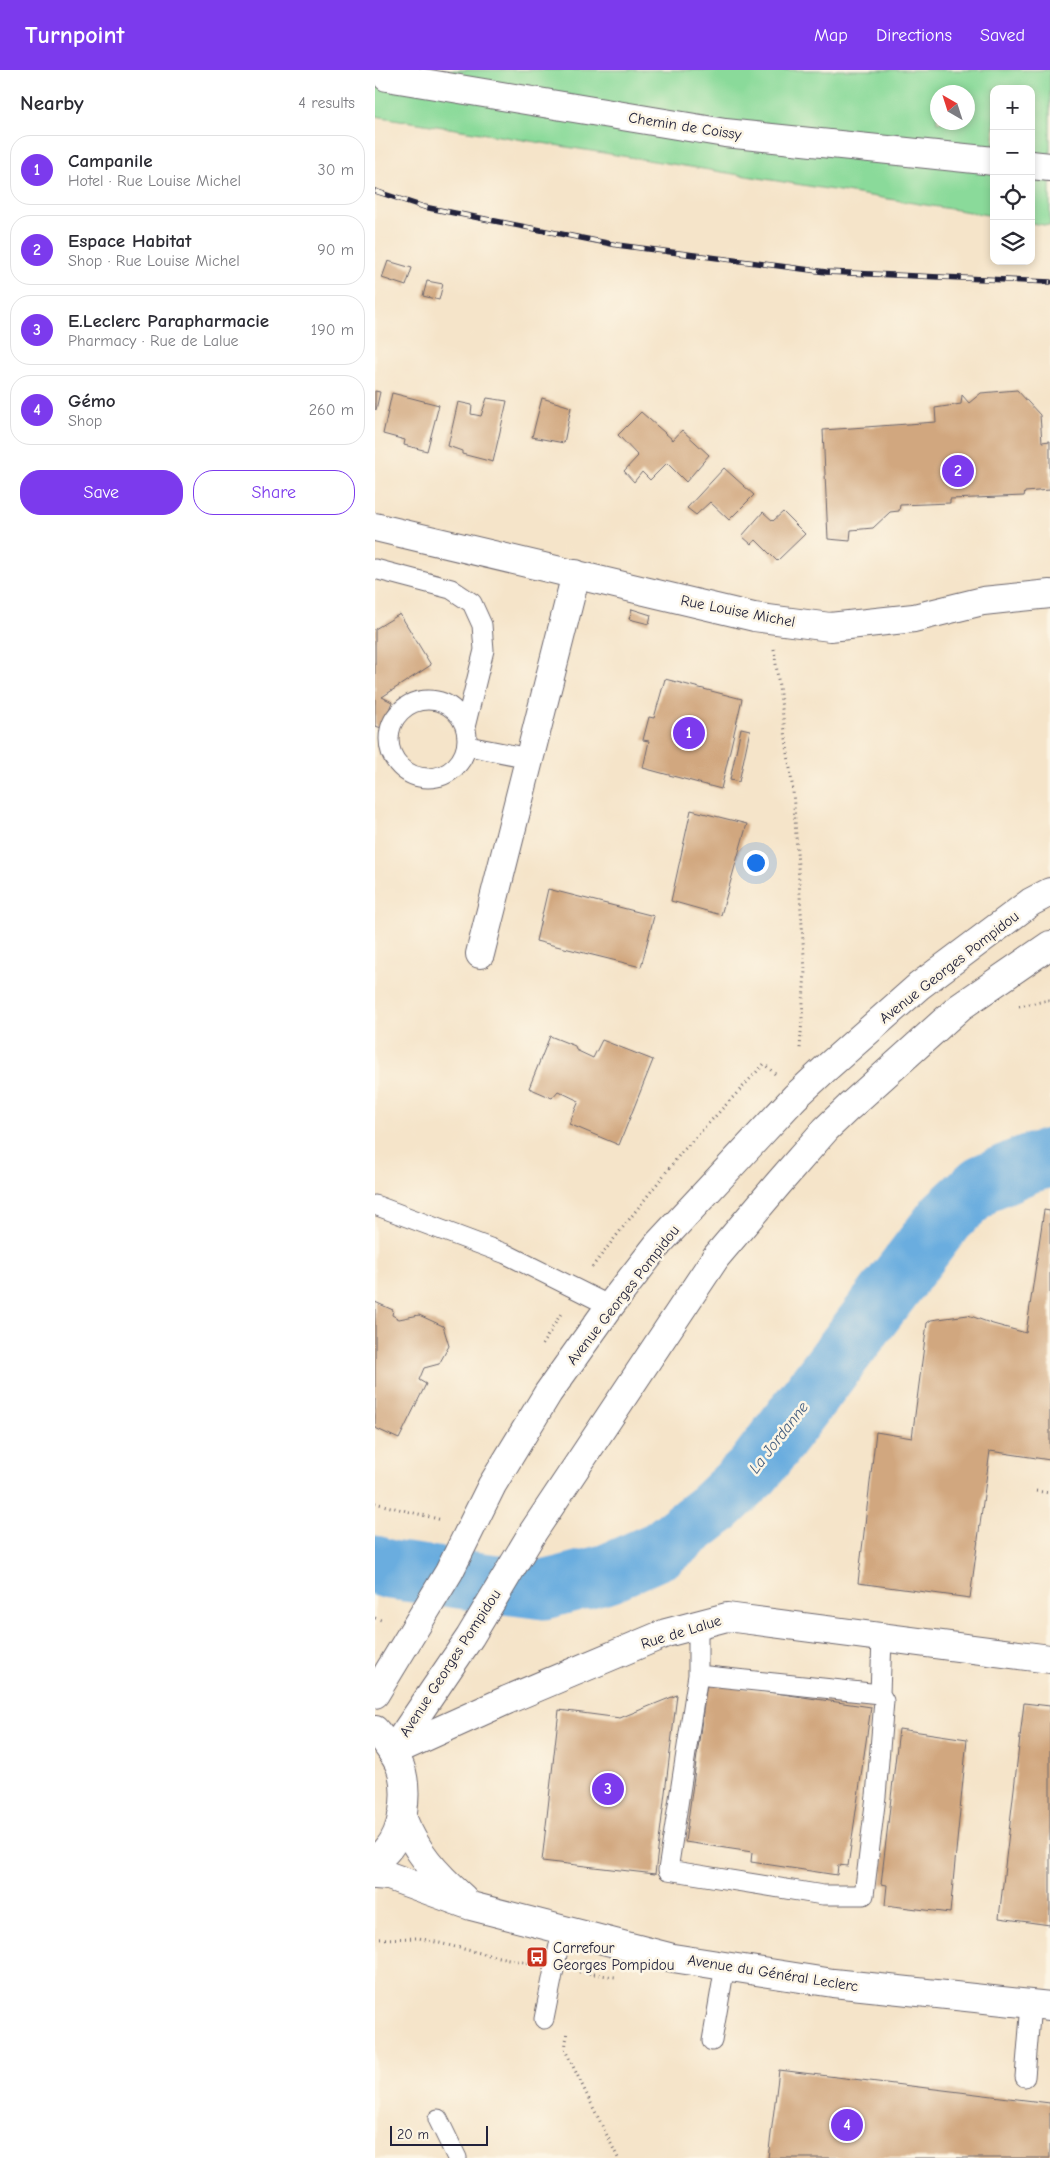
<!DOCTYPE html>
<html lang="en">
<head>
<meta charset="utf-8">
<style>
  body { margin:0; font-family:"Comic Neue",sans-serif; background:#f7f7f7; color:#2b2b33 }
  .controls { position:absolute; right:15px; top:15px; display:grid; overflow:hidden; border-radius:10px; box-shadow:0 2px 8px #0003 }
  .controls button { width:45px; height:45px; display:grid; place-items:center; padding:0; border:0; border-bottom:1px solid #e1e1e2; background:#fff; color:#2b2b33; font:25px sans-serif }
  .compass { position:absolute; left:555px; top:15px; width:45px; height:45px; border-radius:50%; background:#fff; box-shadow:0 2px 8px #0003; rotate:321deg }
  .scale { position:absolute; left:15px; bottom:12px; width:98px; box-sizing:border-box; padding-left:5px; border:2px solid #22223b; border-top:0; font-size:14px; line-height:18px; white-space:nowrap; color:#22223b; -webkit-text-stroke:4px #fcf5e5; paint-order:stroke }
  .you { position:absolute; left:380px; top:792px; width:18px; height:18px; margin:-12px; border:4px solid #fff; border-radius:50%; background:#1a73e8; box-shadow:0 0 0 8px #1a73e833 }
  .badge { display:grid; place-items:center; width:32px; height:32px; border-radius:50%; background:#7c3aed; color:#fff; font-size:16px; font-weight:700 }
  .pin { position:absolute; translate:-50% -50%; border:2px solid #fff; box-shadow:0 1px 5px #0006 }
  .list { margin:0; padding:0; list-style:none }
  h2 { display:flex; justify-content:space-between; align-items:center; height:65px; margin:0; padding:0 20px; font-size:21px }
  h2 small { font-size:16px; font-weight:400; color:#7c7c81 }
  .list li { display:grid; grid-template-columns:32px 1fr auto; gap:15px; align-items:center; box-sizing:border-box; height:70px; margin:0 10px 10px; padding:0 10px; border:1px solid #e1e1e2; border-radius:20px }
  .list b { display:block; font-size:19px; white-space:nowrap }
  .list p { margin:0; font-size:16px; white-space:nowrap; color:#7c7c81 }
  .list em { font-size:16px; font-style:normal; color:#7c7c81 }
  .actions { display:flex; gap:10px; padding:15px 20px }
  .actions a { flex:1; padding:11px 0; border:1px solid #7c3aed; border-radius:20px; text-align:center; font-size:18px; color:#7c3aed }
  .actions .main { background:#7c3aed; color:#fff }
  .icon { flex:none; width:28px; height:28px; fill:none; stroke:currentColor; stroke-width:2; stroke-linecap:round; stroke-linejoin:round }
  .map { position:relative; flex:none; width:675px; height:2088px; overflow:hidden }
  header { display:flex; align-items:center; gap:30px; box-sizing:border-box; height:70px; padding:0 25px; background:#7c3aed; color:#fff }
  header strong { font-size:24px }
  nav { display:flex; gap:28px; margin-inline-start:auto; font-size:18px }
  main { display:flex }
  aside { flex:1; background:#fff }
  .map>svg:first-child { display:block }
  .green { fill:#8ada9a; stroke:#567e6a; fill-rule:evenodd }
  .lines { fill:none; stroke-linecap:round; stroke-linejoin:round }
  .river { stroke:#6aaddf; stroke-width:59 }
  .building { fill:#d1a77f }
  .lane-casing { stroke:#6c666d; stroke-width:21 }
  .street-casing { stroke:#6c666d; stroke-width:30 }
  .secondary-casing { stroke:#6c666d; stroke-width:30 }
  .primary-casing { stroke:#6c666d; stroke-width:30 }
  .path { stroke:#6c666d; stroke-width:3; stroke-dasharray:1 4; stroke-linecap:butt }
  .lane { stroke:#fff; stroke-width:19 }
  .street { stroke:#fff; stroke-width:28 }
  .secondary { stroke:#fff; stroke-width:28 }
  .primary { stroke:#fff; stroke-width:28 }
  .rail-casing { stroke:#22223b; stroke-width:5.5 }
  .rail { stroke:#fcf5e5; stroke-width:4; stroke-dasharray:11; stroke-linecap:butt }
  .labels { text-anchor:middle; stroke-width:5; stroke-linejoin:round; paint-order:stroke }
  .street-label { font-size:15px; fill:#22223b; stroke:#fcf5e5 }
  .poi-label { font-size:15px; fill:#22223b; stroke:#fcf5e5; text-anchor:start }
  .water-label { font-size:16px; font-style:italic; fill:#3f5a7d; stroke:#fcf5e5 }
</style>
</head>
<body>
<header>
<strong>Turnpoint</strong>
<nav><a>Map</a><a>Directions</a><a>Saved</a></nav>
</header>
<main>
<aside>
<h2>Nearby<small>4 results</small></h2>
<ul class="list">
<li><span class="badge">1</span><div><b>Campanile</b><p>Hotel · Rue Louise Michel</p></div><em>30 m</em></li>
<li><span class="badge">2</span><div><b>Espace Habitat</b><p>Shop · Rue Louise Michel</p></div><em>90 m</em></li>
<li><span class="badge">3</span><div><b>E.Leclerc Parapharmacie</b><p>Pharmacy · Rue de Lalue</p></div><em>190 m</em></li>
<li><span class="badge">4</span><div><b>Gémo</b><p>Shop</p></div><em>260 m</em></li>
</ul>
<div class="actions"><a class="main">Save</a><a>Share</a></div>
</aside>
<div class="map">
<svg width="675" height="2088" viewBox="0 0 675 2088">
  <rect width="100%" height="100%" fill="#fcf5e5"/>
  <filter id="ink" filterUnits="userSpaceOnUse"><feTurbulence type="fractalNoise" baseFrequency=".02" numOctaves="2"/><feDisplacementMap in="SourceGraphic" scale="10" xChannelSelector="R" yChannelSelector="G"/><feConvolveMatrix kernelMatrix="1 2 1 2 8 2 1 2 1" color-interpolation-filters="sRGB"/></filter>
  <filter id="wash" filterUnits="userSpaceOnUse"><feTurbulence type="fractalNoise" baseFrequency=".0096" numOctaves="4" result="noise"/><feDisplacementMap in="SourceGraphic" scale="20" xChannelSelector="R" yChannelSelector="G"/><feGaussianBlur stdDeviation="1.12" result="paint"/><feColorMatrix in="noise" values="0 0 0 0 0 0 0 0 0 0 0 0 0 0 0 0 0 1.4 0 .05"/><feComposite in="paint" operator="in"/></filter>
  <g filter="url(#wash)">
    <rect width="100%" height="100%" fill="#f5e4c9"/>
    <path class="green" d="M0,0H675V156L656,153V19H619V146L0,46ZM562,22H592V52H562Z"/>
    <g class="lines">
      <path class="river" d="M0,1495L15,1500L169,1520L233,1503L285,1480L338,1439L378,1401L571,1147L607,1114L653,1094L675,1088"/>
    </g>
    <g id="blocks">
      <path class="building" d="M13,191L37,198L31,216L7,208Z
        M52,211L68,214L64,230L48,226Z
        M642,320L665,345L667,372L675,371V420L650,422L649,426L575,429V433L525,435L524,441L515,442L498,458L476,460L475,471L453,469L448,360L561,352L560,338L586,334L587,325L594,333L606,323Z
        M0,321L5,322L1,340L0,339Z
        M17,323L64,335L52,381L29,375L30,370L8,364Z
        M112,328L132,331L118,392L87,384V381L73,376L83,332L97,335L96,344L106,346Z
        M167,328L196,337L189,373L157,367Z
        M266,342L298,370L307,360L334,385L311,412L292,393L275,410L267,402L259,412L249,401L263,386L243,365Z
        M349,398L379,425L354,450L335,432L321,445L312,438Z
        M388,442L398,451L408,442L430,464L402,491L381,470L376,474L367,466Z
        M257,539L276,545L274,554L254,549Z
        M25,544L56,595L7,627L17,632L7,658L0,656V559Z
        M290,609L367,629L346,719L268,698L274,671L268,670L274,647L279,648Z
        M366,658L375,660L364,712L355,710Z
        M316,740L372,754L346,845L296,831Z
        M173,819L279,846L266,897L161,871Z
        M175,966L200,976L201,980L218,988L227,970L278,990L244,1075L194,1054L204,1031L183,1021L177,1028L154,1018Z
        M669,1140L675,1141V1390L615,1381L595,1528L483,1513L501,1362L537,1368L552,1253L556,1250L593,1245L618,1254L651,1263Z
        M0,1232L18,1240L17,1245L24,1249L44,1245L68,1256L74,1276L64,1294L49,1298L44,1310L51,1314L24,1369L0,1358Z
        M332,1613L496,1637L473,1796L463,1795L462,1805L376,1792L377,1782L310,1772Z
        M302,1625L280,1804L167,1791L184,1640L245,1648Z
        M649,1633L675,1636V1855L624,1848Z
        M524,1659L592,1669L575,1843L510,1835L512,1815L506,1814Z
        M404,2000L675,2033V2088H393Z"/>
    </g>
  </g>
  <g filter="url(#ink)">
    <use href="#blocks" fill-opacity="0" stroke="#6c666d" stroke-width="1"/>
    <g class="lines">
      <g class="lane-casing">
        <path id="lane" d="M0,499L76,519L97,533L107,555L109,580L91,653
          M14 669a39 39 0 1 1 78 0a39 39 0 1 1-78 0Z
          M93,676L154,688
          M0,1135L131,1184L235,1236
          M323,1555V1605L293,1800L448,1825H489L501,1726L509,1631L505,1624L507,1568
          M323,1605L505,1624
          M169,1949L187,1860
          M337,1971L350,1896
          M650,2007L656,1934
          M63,2049L82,2088"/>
      </g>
      <g class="street-casing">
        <path id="street" d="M7,0L12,7L350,63L619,91
          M656,95L675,97
          M0,457L379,547L455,557L539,548L608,531L675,524
          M105,884L201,504
          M17,1682L132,1630L291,1563L352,1547L675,1589"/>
      </g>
      <g class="secondary-casing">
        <path id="secondary" d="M27,1747C41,1782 60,1803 88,1828
          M0,1805L14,1806L96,1836L298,1888L458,1913L675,1936"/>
      </g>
      <g class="primary-casing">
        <path id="primary" d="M0,1624L74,1502L117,1415L173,1323L235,1236L284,1173L420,1027L449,1000L544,916L656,832L675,822
          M0,1660C10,1672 23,1687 27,1702C33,1726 28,1762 12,1780C9,1784 4,1787 0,1790
          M17,1682L95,1567L158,1462L341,1187L403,1114L451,1059L474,1037L585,937L675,875"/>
      </g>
      <path class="path" d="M399,579L418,721L430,901L425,979
        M644,936L675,930
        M217,1197L306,1083L389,994L400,1004
        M167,1275L187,1242
        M661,1421L675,1423
        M0,1433L67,1450
        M0,1548L9,1551
        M0,1869L44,1868L109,1884L154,1893
        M204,1902L240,1907
        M192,1964L190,1980L243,2088"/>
      <use href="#lane" class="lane"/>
      <use href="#street" class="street"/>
      <use href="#secondary" class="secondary"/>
      <use href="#primary" class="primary"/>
      <g class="rail-casing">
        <path id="rail" d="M0,121L49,137L242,175L451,202L675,212"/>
      </g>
      <use href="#rail" class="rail"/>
    </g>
  </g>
  <defs>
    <g id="bus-square" transform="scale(1.125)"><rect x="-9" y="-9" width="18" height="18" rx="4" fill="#c8321e" stroke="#fcf5e5"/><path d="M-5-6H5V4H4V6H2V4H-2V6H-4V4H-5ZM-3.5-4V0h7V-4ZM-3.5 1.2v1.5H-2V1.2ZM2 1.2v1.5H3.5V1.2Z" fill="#fff"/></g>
  </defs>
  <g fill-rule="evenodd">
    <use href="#bus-square" x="162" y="1887"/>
  </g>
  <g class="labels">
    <g class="street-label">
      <text transform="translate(310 56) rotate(9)" y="5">Chemin de Coissy</text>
      <text transform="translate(363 541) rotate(11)" y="5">Rue Louise Michel</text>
      <text transform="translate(574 897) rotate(-38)" y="5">Avenue Georges Pompidou</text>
      <text transform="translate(248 1225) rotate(-52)" y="5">Avenue Georges Pompidou</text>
      <text transform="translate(306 1562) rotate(-17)" y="5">Rue de Lalue</text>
      <text transform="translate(75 1593) rotate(-57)" y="5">Avenue Georges Pompidou</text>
      <text transform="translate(398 1903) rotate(9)" y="5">Avenue du Général Leclerc</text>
    </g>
    <g class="poi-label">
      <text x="178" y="1883">Carrefour<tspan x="178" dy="17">Georges Pompidou</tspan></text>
    </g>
    <g class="water-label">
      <text transform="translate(403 1367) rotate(-52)" y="6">La Jordanne</text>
    </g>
  </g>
</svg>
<div class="controls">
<button>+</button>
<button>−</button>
<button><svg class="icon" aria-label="locate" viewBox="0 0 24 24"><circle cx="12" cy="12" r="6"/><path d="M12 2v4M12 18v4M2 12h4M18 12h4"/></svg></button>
<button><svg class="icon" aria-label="layers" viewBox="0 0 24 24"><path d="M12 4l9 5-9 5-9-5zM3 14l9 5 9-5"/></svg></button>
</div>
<svg class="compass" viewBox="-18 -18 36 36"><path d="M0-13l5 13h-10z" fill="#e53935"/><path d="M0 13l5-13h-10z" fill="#7c7c81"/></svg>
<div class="scale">20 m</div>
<div class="you"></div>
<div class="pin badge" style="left:314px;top:663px">1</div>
<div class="pin badge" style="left:583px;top:401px">2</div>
<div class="pin badge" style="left:233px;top:1719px">3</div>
<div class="pin badge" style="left:472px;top:2055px">4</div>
</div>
</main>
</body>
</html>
